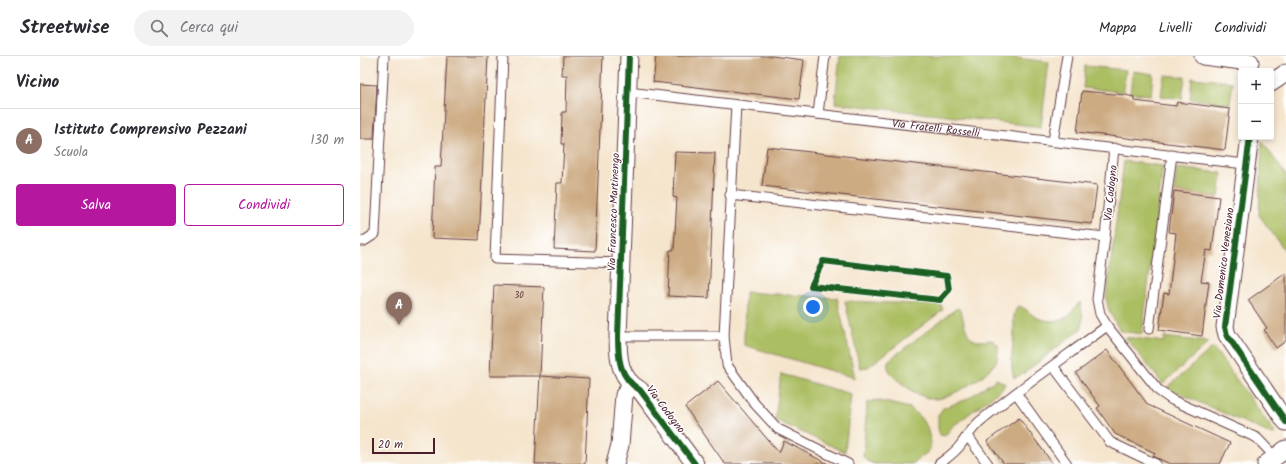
<!DOCTYPE html>
<html lang="it">
<head>
<meta charset="utf-8">
<style>
  body { margin:0; font-family:Kalam,sans-serif; background:#f2f2f3; color:#2b2b33 }
  .controls { position:absolute; right:12px; top:12px; display:grid; overflow:hidden; border-radius:4px; box-shadow:0 2px 6px #0003 }
  .controls button { width:36px; height:36px; display:grid; place-items:center; padding:0; border:0; border-bottom:1px solid #e1e1e2; background:#fff; color:#2b2b33; font:20px sans-serif }
  .scale { position:absolute; left:12px; bottom:10px; width:63px; box-sizing:border-box; padding-left:4px; border:2px solid #4a1f2b; border-top:0; font-size:11px; line-height:14px; white-space:nowrap; color:#4a1f2b; -webkit-text-stroke:3px #fff; paint-order:stroke }
  .you { position:absolute; left:453px; top:251px; width:14px; height:14px; margin:-10px; border:3px solid #fff; border-radius:50%; background:#1a73e8; box-shadow:0 0 0 6px #1a73e833 }
  .badge { display:grid; place-items:center; width:26px; height:26px; border-radius:50%; background:#b5179e; color:#fff; font-size:13px; font-weight:700 }
  .pin { position:absolute; translate:-50% -33px; filter:drop-shadow(0 1px 2px #0008) }
  .pin::after { content:''; position:absolute; top:21px; width:14px; height:12px; background:inherit; clip-path:polygon(0 0,100% 0,50% 100%) }
  .list { margin:0; padding:0; list-style:none }
  h2 { display:flex; justify-content:space-between; align-items:center; height:52px; margin:0; padding:0 16px; font-size:17px }
  h2 small { font-size:13px; font-weight:400; color:#7c7c81 }
  .list li { display:grid; grid-template-columns:26px 1fr auto; gap:12px; align-items:center; box-sizing:border-box; height:64px; padding:0 16px; border-top:1px solid #e1e1e2 }
  .list b { display:block; font-size:15px; white-space:nowrap }
  .list p { margin:0; font-size:13px; white-space:nowrap; color:#7c7c81 }
  .list em { font-size:13px; font-style:normal; color:#7c7c81 }
  .actions { display:flex; gap:8px; padding:12px 16px }
  .actions a { flex:1; padding:9px 0; border:1px solid #b5179e; border-radius:4px; text-align:center; font-size:14px; color:#b5179e }
  .actions .main { background:#b5179e; color:#fff }
  .icon { flex:none; width:22px; height:22px; fill:none; stroke:currentColor; stroke-width:2; stroke-linecap:round; stroke-linejoin:round }
  .map { position:relative; flex:none; width:926px; height:408px; overflow:hidden }
  header { display:flex; align-items:center; gap:24px; box-sizing:border-box; height:56px; padding:0 20px; background:#fff; border-bottom:1px solid #e1e1e2 }
  header strong { font-size:19px }
  nav { display:flex; gap:22px; margin-inline-start:auto; font-size:14px }
  .search { width:280px; height:36px; background:#f2f2f3; display:flex; align-items:center; gap:10px; box-sizing:border-box; padding:0 14px; border-radius:22px; color:#7c7c81; font-size:15px }
  main { display:flex }
  aside { flex:1; background:#fff }
  .map>svg:first-child { display:block }
  .green { fill:#abbe62; stroke:#7a6e46 }
  .building { fill:#ccaa82 }
  .lines { fill:none; stroke-linecap:round; stroke-linejoin:round }
  .service-casing { stroke:#643d43; stroke-width:11 }
  .minor-casing { stroke:#643d43; stroke-width:19 }
  .service { stroke:#fff; stroke-width:9 }
  .minor { stroke:#fff; stroke-width:17 }
  .cycleway-casing { stroke:#fff; stroke-width:8 }
  .cycleway { stroke:#1b5e20; stroke-width:6 }
  .labels { text-anchor:middle; stroke-width:3; stroke-linejoin:round; paint-order:stroke }
  .number-label { font-size:9px; fill:#6a4241 }
  .street-label { font-size:11px; fill:#4a1f2b; stroke:#fff }
</style>
</head>
<body>
<header>
<strong>Streetwise</strong>
<div class="search"><svg class="icon" aria-label="search" viewBox="0 0 24 24"><circle cx="10" cy="10" r="6"/><path d="M15 15l6 6"/></svg>Cerca qui</div>
<nav><a>Mappa</a><a>Livelli</a><a>Condividi</a></nav>
</header>
<main>
<aside>
<h2>Vicino<small></small></h2>
<ul class="list">
<li><span class="badge" style="background:#8d6e63">A</span><div><b>Istituto Comprensivo Pezzani</b><p>Scuola</p></div><em>130 m</em></li>
</ul>
<div class="actions"><a class="main">Salva</a><a>Condividi</a></div>
</aside>
<div class="map">
<svg width="926" height="408" viewBox="0 0 926 408">
  <rect width="100%" height="100%" fill="#fff"/>
  <filter id="ink" filterUnits="userSpaceOnUse"><feTurbulence type="fractalNoise" baseFrequency=".025" numOctaves="2"/><feDisplacementMap in="SourceGraphic" scale="8" xChannelSelector="R" yChannelSelector="G"/><feConvolveMatrix kernelMatrix="1 2 1 2 8 2 1 2 1" color-interpolation-filters="sRGB"/></filter>
  <filter id="wash" filterUnits="userSpaceOnUse"><feTurbulence type="fractalNoise" baseFrequency=".012" numOctaves="4" result="noise"/><feDisplacementMap in="SourceGraphic" scale="16" xChannelSelector="R" yChannelSelector="G"/><feGaussianBlur stdDeviation="0.9" result="paint"/><feColorMatrix in="noise" values="0 0 0 0 0 0 0 0 0 0 0 0 0 0 0 0 0 1.4 0 .05"/><feComposite in="paint" operator="in"/></filter>
  <g filter="url(#wash)">
    <rect width="100%" height="100%" fill="#f5e5cd"/>
    <path class="green" d="M480,0H639L689,6L681,71L475,47Z
      M725,10L766,14L763,36L723,32Z
      M773,15L793,18L791,39L770,37Z
      M804,19L825,21L822,43L801,40Z
      M832,22L873,26L870,48L830,43Z
      M902,85L926,119V196L899,159Z
      M764,105L803,110L782,278L760,275L749,255L746,243Z
      M817,112L862,117L859,141L814,135Z
      M385,236L477,242L495,322L384,289Z
      M485,245L581,249L583,254L508,311L500,312Z
      M720,246L723,261L722,272L663,318L654,322C649,307 653,293 654,278C655,268 651,259 658,250C665,251 668,256 674,260C683,266 699,267 708,260C713,256 715,250 720,246Z
      M597,252L601,254C604,264 605,284 619,285C623,285 628,284 632,284L638,289C638,294 638,300 637,304C631,318 590,343 575,343C561,342 549,334 539,325C533,320 526,315 528,305Z
      M765,281L804,286V281L849,286L803,328Z
      M853,291L915,377L913,379L807,332Z
      M421,318L491,338L485,396L415,364Z
      M637,323L645,328L643,332L592,371L585,380L580,379L578,372V360L583,352L605,344Z
      M515,344L550,352L560,361L567,371L571,387L569,395L552,408H514L507,405L503,400L507,347Z"/>
    <g id="blocks">
      <path class="building" d="M87,0H128L119,184L72,182L75,111H81Z
        M203,0H243L235,195L194,193L197,127H202L204,88H201L202,56H206L207,19H202Z
        M296,0H412L444,4L439,43L293,26Z
        M0,28L17,29L14,83H0Z
        M722,35L765,39L774,41V45L816,50L817,46L870,53L865,94L717,76Z
        M407,91L737,129L732,168L402,130Z
        M315,96L355,97L349,242L308,240L310,194H314L317,142L313,141Z
        M814,135L859,141L852,195L846,194L841,225L849,226L842,280L799,274L804,237L809,238L816,177L809,176Z
        M926,217V285L916,292L904,274L907,272L888,244Z
        M134,229L184,231L180,320L229,323L225,408H175L180,320H130Z
        M747,294L788,349L870,387L860,408H810L793,400L795,397L755,378L737,352L740,350L716,317Z
        M358,325L419,397L424,385L468,408H365L325,351Z
        M659,362L693,408H644L627,385Z"/>
    </g>
  </g>
  <g filter="url(#ink)">
    <use href="#blocks" fill-opacity="0" stroke="#643d43" stroke-width="1"/>
    <g class="lines">
      <g class="service-casing">
        <g id="service">
          <path d="M143,0L135,203L261,207"/>
          <path id="s1" d="M268,36L885,108"/>
          <path d="M376,49L364,280L367,309L395,348L418,373L488,408"/>
          <path d="M458,58L465,0"/>
          <path d="M693,85L707,0"/>
          <path d="M754,92L745,181L737,243L740,258L747,270L799,335L812,344L897,382L915,401"/>
          <path d="M370,139L745,181"/>
          <path d="M0,185H4L15,178L24,0"/>
          <path d="M789,273L812,99"/>
          <path d="M258,280H364"/>
          <path d="M693,310L750,386L796,408"/>
          <path d="M656,337L707,408"/>
          <path d="M607,379L628,408"/>
          <path d="M579,408C587,402 596,396 602,387C607,380 612,373 619,366C660,332 704,302 747,270"/>
        </g>
      </g>
      <g class="minor-casing">
        <path id="minor" d="M269,0L258,280C258,302 259,322 280,334L335,408
          M843,0L890,6
          M911,27L926,17
          M890,81L865,271L867,279L926,366
          M255,408L260,389L264,339L272,329
          M906,408L926,393"/>
      </g>
      <use href="#service" class="service"/>
      <use href="#minor" class="minor"/>
      <g class="cycleway-casing">
        <path id="cycleway" d="M269,0L258,280C258,302 259,322 280,334L335,408
          M890,81L865,271L867,279L926,366
          M463,205L587,220L589,234L580,244L451,230Z"/>
      </g>
      <use href="#cycleway" class="cycleway"/>
    </g>
  </g>
  <g class="labels">
    <g class="number-label">
      <text x="159" y="242">30</text>
    </g>
    <g class="street-label">
      <text dy="4" stroke="none"><textPath href="#s1" startOffset="310">Via Fratelli Rosselli</textPath></text>
      <text transform="translate(750 137) rotate(-84)" y="4">Via Codogno</text>
      <text transform="translate(253 156) rotate(-88)" y="4">Via Francesco Martinengo</text>
      <text transform="translate(863 207) rotate(-83)" y="4">Via Domenico Veneziano</text>
      <text transform="translate(306 353) rotate(53)" y="4">Via Codogno</text>
    </g>
  </g>
</svg>
<div class="controls">
<button>+</button>
<button>−</button>
</div>
<div class="scale">20 m</div>
<div class="you"></div>
<div class="pin badge" style="left:39px;top:269px;background:#8d6e63">A</div>
</div>
</main>
</body>
</html>
